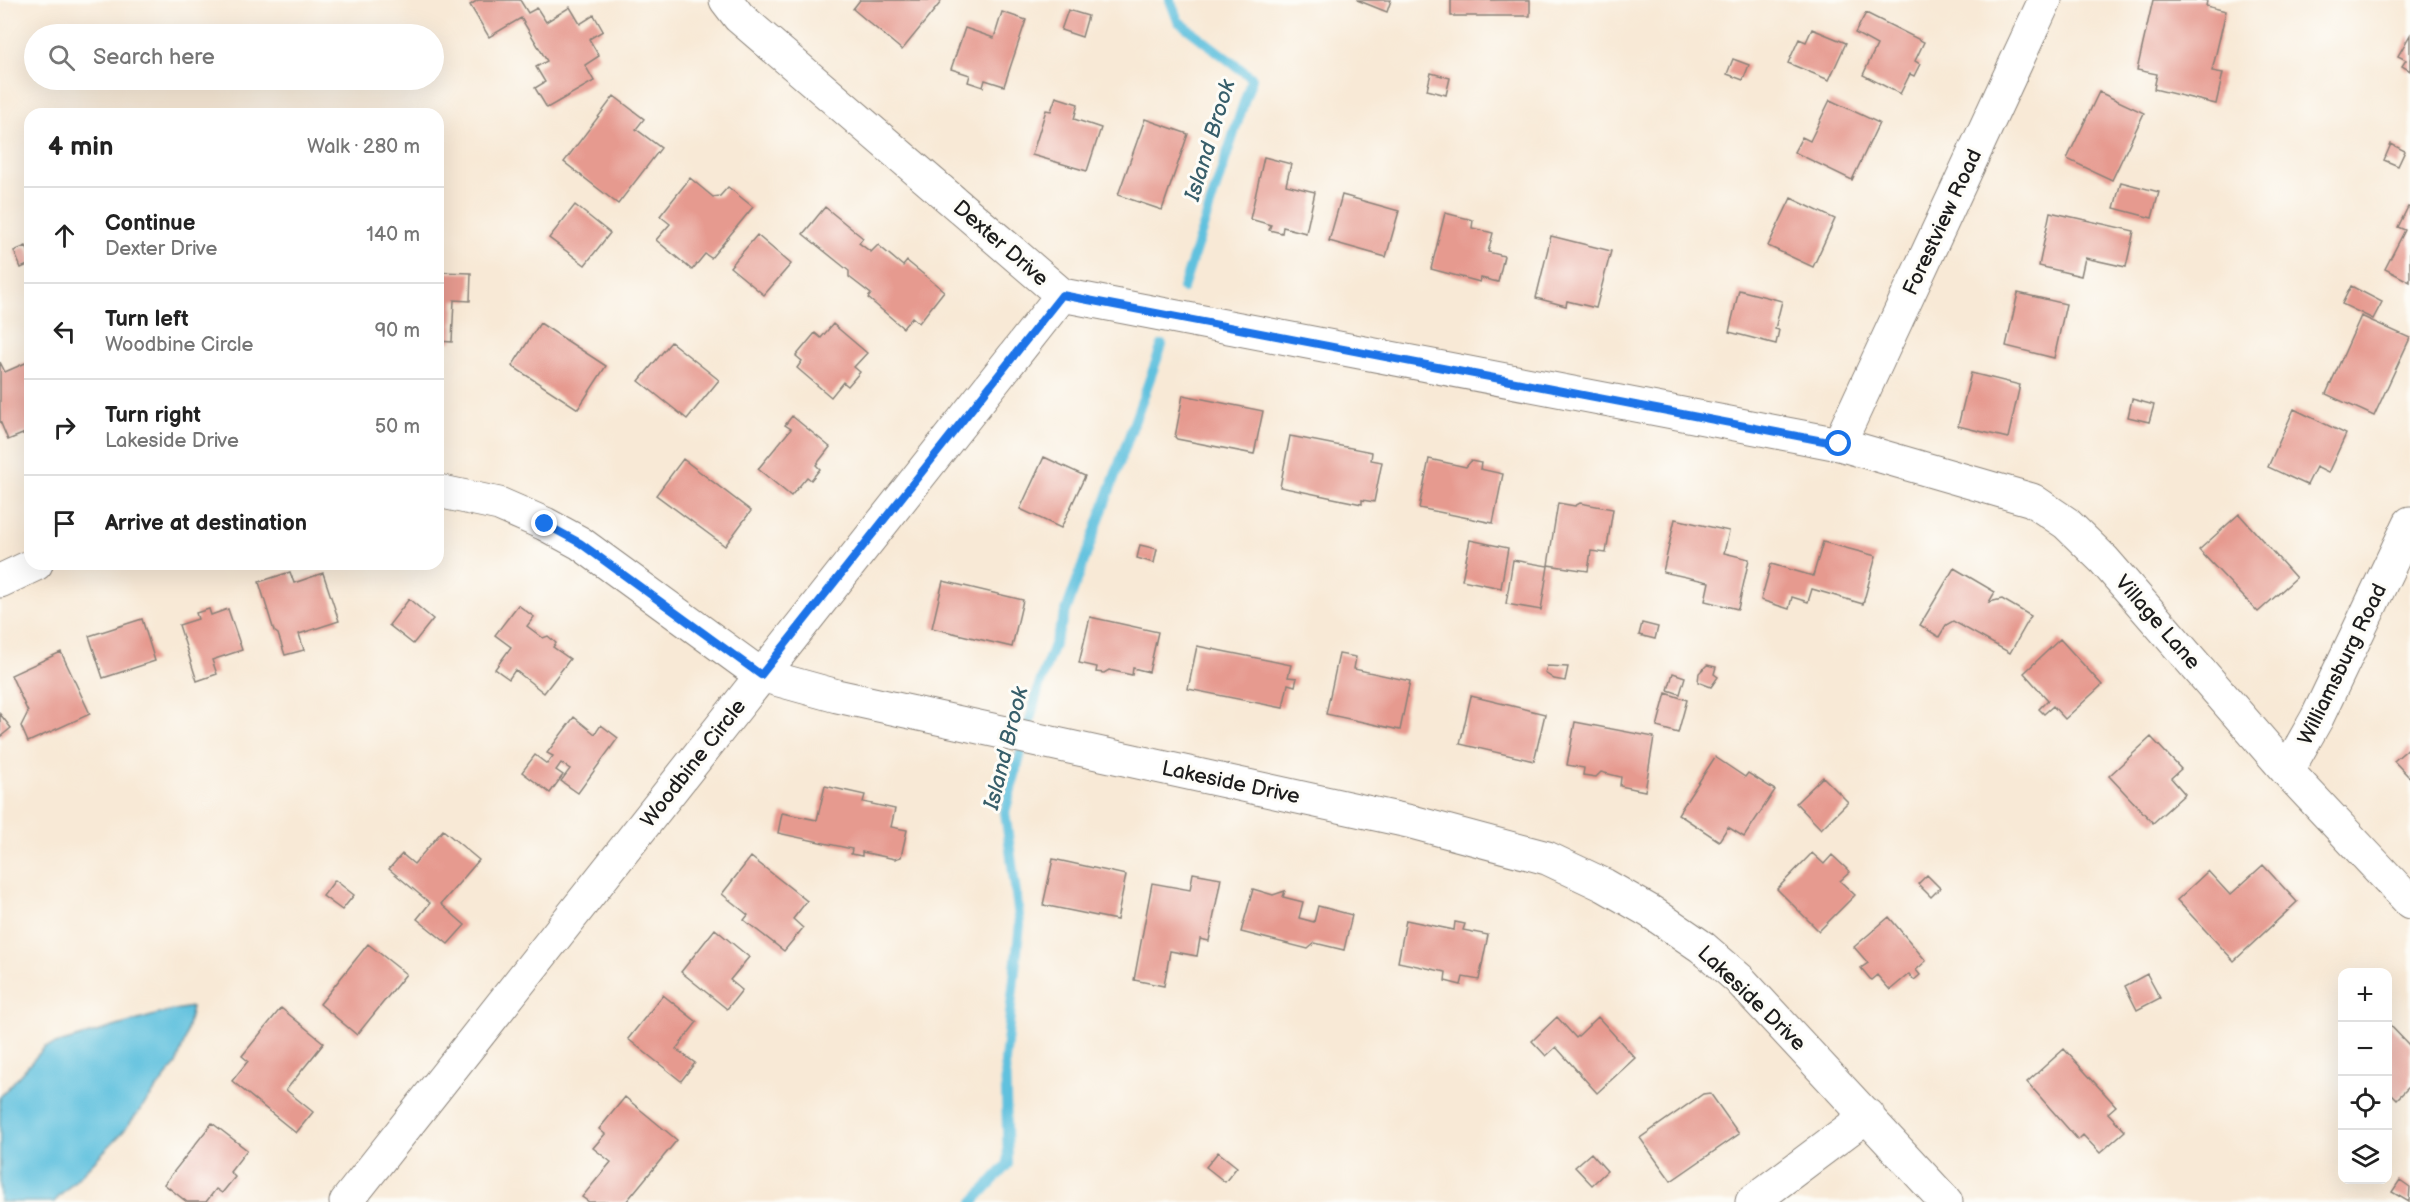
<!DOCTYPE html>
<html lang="en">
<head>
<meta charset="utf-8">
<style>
  body { margin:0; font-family:"Balsamiq Sans",sans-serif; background:#f6f6f6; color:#222 }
  .controls { position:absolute; right:18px; bottom:18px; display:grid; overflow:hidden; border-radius:12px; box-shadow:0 6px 24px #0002 }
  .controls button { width:54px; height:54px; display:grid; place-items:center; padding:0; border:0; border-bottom:2px solid #e0e0e0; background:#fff; color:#222; font:30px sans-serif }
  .stop { position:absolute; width:18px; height:18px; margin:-14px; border:4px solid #1a73e8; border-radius:50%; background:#fff }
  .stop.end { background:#1a73e8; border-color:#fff; box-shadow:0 2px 6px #0008 }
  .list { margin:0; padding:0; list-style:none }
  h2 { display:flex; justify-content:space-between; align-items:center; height:78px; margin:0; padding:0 24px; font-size:26px }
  h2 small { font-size:20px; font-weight:400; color:#767676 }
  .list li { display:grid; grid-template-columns:39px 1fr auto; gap:18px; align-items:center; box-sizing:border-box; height:96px; padding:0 24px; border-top:2px solid #e0e0e0 }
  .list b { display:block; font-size:22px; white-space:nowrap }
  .list p { margin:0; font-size:20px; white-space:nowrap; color:#767676 }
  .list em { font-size:20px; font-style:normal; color:#767676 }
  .icon { flex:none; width:33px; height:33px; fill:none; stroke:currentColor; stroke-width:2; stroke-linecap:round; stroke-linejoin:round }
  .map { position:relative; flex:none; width:2410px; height:1202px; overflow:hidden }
  .search { position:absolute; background:#fff; box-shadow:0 6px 24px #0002; left:24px; top:24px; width:420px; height:66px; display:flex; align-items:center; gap:15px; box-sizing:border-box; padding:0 21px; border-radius:33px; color:#767676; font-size:22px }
  .panel { position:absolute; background:#fff; box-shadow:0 6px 24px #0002; left:24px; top:108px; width:420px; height:462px; border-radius:18px }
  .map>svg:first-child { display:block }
  .water { fill:#60c1de; stroke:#3e6e7d; stroke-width:1.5 }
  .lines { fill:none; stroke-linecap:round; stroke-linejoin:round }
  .stream { stroke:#60c1de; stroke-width:10 }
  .building { fill:#e69a8f }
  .minor-casing { stroke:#8a8279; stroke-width:35 }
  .minor { stroke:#fff; stroke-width:33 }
  .route { stroke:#1a73e8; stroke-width:8 }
  .labels { text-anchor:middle; stroke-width:6; stroke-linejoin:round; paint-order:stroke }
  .street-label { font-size:21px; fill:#1c1c1c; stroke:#fdfcf7 }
  .water-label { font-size:22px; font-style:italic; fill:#375e6a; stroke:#fdfcf7 }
</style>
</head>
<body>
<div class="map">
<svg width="2410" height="1202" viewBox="0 0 2410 1202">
  <rect width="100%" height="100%" fill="#fdfcf7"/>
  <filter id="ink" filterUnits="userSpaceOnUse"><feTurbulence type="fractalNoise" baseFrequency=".0167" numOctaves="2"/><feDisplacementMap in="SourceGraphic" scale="12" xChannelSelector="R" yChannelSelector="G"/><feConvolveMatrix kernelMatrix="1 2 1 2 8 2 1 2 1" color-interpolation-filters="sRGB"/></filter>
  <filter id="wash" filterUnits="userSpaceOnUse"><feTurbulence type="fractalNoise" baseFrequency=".008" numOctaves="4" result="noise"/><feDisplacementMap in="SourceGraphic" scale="24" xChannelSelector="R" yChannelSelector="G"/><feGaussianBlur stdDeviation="1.35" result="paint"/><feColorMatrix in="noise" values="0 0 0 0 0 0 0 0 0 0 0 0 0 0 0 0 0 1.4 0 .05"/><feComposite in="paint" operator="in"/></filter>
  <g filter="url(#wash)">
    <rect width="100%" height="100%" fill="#f8e9d6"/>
    <path class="water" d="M192,1007L185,1040L176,1064L122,1133L54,1202H0V1097L45,1047L169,1011Z"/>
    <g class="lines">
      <path class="stream" d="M1170,0L1178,21L1252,78L1183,288
        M973,1202L1008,1164L1005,1061L1020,924L1005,812L1039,686L1162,345"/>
    </g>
    <g id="blocks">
      <path class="building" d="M478,0H520L528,13L537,8L546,22L570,7L580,24L594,15L603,31L589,39L599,56L585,65L594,81L547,108L535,88L545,82L536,67L547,61L521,18L489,37L470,5Z
        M860,0H939L941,2L902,50L853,9Z
        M1357,0H1391L1387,12Z
        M1451,0H1530V16H1451Z
        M2153,0H2204L2207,1L2206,6L2226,11L2212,71L2223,73L2216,104L2154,89L2157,74L2137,70Z
        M1068,10L1088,16L1082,37L1061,30Z
        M1002,12L1026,20L1004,86L985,80L983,87L968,82L970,75L951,69L965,28L994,38Z
        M1866,13L1924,42L1915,61L1920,64L1914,76L1910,74L1900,94L1863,75L1877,45L1855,33Z
        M1812,29L1846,43L1829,80L1788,63L1799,39L1806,42Z
        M2410,35V71L2402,66L2406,60L2398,56Z
        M1733,59L1749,65L1743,80L1727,74Z
        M1431,73L1450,78L1446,95L1427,90Z
        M2099,92L2144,113L2112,180L2067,159Z
        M614,96L644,119L636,129L661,148L618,204L564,162Z
        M1056,97L1078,104L1074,119L1101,128L1087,171L1032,155L1046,110L1051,111Z
        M1830,100L1879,123L1852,180L1794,152L1802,137L1810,141Z
        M1145,119L1188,134L1162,210L1118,195Z
        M2391,144L2405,151L2398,166L2384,160Z
        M1264,157L1291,164L1286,185L1315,192L1306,233L1283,227L1282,233L1269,230L1271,225L1250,219Z
        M690,178L713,197L720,196L728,187L753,207L711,258L705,254L692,270L656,240L670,224L660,216Z
        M2121,182L2159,192L2152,218L2114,208Z
        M1342,195L1399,211L1386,257L1329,241Z
        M1791,198L1835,219L1813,267L1768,246Z
        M575,205L610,233L585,265L549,238Z
        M825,207L863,238L859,243L871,252L878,245L903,266L907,261L944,291L919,323L912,317L903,328L868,298L871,294L849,277V271L803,234Z
        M2408,207L2410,208V282L2385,269L2405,230L2398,227Z
        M2050,212L2134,231L2126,267L2085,258L2081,276L2039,266Z
        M1445,213L1473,220L1472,228L1493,233L1488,252L1504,256L1498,282L1481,278L1480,282L1431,269Z
        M757,235L791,264L764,295L730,267Z
        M1551,236L1611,251L1596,308L1567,301L1566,306L1536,298Z
        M26,246L30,255V264L21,268L14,251Z
        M438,272L471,273L470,301L454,300L452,342L438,341Z
        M2351,286L2382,302L2373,319L2342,304Z
        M1739,290L1782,301L1775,329L1779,330L1776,344L1729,332Z
        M2018,293L2066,304L2054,358L2006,346Z
        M2361,316L2410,338L2374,416L2326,394Z
        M540,323L606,366L578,409L512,366Z
        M833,324L867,353L854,367L860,372L848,386L843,382L831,397L797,368L802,361L796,356L815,333L821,338Z
        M671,342L719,380L687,419L639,381Z
        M30,361V443L25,433L8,440L0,421V362L5,372Z
        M1971,373L2020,385L2008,438L1958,426Z
        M1183,395L1263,411L1254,454L1177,439L1175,437Z
        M2132,399L2154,405L2149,422L2128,417Z
        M2294,409L2346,434L2328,473L2316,467L2307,485L2268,467Z
        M792,416L830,447L816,465L820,469L811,480L807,477L791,496L758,469L791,429L785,425Z
        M1290,436L1372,452L1371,460L1382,462L1374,502L1362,500V504L1280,487Z
        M1044,457L1085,476L1061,528L1020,509Z
        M683,459L751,511L725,546L656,495Z
        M1429,459L1466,467L1471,461L1481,463L1480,469L1503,474L1493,523L1419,508Z
        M1558,503L1575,506L1580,503L1613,509L1606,553L1591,551L1588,571L1548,565Z
        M2239,514L2296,578L2258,612L2199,550Z
        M1675,519L1729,531L1724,553L1749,559L1738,609L1705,601L1709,582L1663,572Z
        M1470,540L1508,548L1501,588L1462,580Z
        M1823,542L1876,556L1863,604L1812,589L1808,602L1792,597L1789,609L1761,600L1771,564L1813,576Z
        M1140,545L1157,549L1154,563L1137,558Z
        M1513,560L1548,566L1541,610L1506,604Z
        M1954,568L1995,592L1989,602L2002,599L2031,616L2010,653L1953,621L1946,625L1939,637L1920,625Z
        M290,572L294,583L323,573L339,621L299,634L304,650L285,655L278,634L274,631L259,582Z
        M943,581L1023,600L1012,647L932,628Z
        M409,599L433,619L413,644L389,625Z
        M518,605L534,617L527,626L543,638L548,636L556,643L553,647L570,659L544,693L515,670L509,679L495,669L511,647L495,635Z
        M209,609L211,615L228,609L242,650L212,660L217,674L197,681L179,625L198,619L196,613Z
        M1090,617L1158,632L1149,672L1133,668L1132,675L1109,670L1104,673L1096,672L1097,667L1079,663Z
        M142,619L155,661L103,678L89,636Z
        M1642,623L1658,627L1655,639L1639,635Z
        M2060,639L2102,685L2065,719L2053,706L2044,714L2039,709L2048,700L2024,673Z
        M1197,646L1291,665L1288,677L1297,678L1295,686L1288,684L1283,708L1188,689Z
        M61,652L90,714L28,742L21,726L28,712L11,675Z
        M1339,654L1356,657L1354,669L1410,681L1400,730L1326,714Z
        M1707,665L1716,667L1714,674L1718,677L1711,687L1698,682L1699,673Z
        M1547,666L1568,667L1565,681L1554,679L1545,673Z
        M1673,673L1685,677L1680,694L1668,690Z
        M1666,693L1687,700L1678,733L1657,727Z
        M1471,696L1545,714L1534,761L1460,744Z
        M0,714L11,728L0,737Z
        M574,717L595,734L601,725L618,738L578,793L561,781L570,769L561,763L556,770L563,775L550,793L522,772L535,755L547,764L553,756L547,753Z
        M1575,722L1654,737L1645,791L1620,786L1621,777L1601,772L1596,777L1583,775L1584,768L1567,765Z
        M2151,737L2181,769L2171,778L2185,794L2153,823L2109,776Z
        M2410,747V778L2394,761Z
        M1715,757L1745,777L1748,773L1775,790L1744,837L1728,827L1719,841L1678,814Z
        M1823,777L1848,802L1821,829L1796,803Z
        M825,786L865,795L863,802L895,809L891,827L907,830L901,857L895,859L862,852V856L851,854L852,849L778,833L782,813L817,820Z
        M443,830L479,860L441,904L465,925L448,944L417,919L430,903L389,869L402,854L414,864Z
        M1812,853L1824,864L1832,855L1850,872L1840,881L1855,895L1819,931L1777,889Z
        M751,857L807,901L793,919L803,928L784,951L744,920L748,915L722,894Z
        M1053,859L1126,875L1117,920L1043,905Z
        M2263,865L2297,902L2234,961L2177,900L2208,871L2230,895Z
        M1193,873L1221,878L1209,941L1200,939L1197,956L1170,951L1164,986L1134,980L1152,883L1190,890Z
        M1927,875L1940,888L1931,897L1918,884Z
        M335,880L354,895L342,910L323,896Z
        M1253,889L1273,895L1285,891L1283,897L1303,902L1299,918L1314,922L1318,906L1352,915L1344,950L1315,943L1308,949L1241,932Z
        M1889,917L1926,961L1916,970L1920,975L1914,980L1909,974L1890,990L1877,975L1871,980L1861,968L1868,963L1854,947Z
        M1406,920L1454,930L1455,922L1465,924L1463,930L1488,935L1479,980L1463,977L1461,985L1445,981L1446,972L1398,962Z
        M715,929L749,957L730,980L742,990L727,1009L681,972Z
        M368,944L406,974L357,1035L320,1004Z
        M2147,974L2160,998L2137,1010L2125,986Z
        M663,995L697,1022L676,1049L695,1063L681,1081L628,1039Z
        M281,1008L324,1043L286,1090L313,1112L296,1133L232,1081L248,1061L242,1056Z
        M1557,1017L1576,1038L1598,1017L1635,1058L1597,1093L1556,1047L1546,1056L1532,1041Z
        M2388,1023L2410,1046V1086L2397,1099L2388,1090Z
        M2064,1049L2116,1106L2108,1113L2125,1131L2100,1153L2083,1135L2078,1140L2027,1082Z
        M1710,1093L1739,1134L1671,1181L1640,1138L1703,1094Z
        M625,1097L677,1140L626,1202H589L582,1197L611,1162L593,1148L605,1134L599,1129Z
        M212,1123L247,1150L230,1172L235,1177L222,1193L216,1189L206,1202H187L164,1184Z
        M1218,1152L1237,1167L1225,1182L1206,1167Z
        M1591,1153L1607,1171L1592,1185L1575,1167Z
        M2400,1180L2410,1187L2409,1202L2392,1192Z"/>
    </g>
  </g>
  <g filter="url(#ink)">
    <use href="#blocks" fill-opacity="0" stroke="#8a8279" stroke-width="1.5"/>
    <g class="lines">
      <g class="minor-casing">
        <path id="minor" d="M726,0L739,17L1062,295L1839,444L2032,500L2066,523L2104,560L2287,771L2410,902
          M1839,444L2045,0
          M438,491L499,504L545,524L580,543L761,675L837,696L1412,822L1547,858L1604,885L1651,912L1702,947L1739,979L1946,1202
          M0,581L36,564
          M2287,771L2317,718L2410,523
          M346,1202L1062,295
          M1752,1202L1868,1115"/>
      </g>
      <use href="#minor" class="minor"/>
    </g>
  </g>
  <g class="lines" filter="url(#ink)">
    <path class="route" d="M545,524L580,543L761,675L1062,295L1839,444"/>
  </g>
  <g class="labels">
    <g class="street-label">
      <text transform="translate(1942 222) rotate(-65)" y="7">Forestview Road</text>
      <text transform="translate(1001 243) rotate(41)" y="7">Dexter Drive</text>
      <text transform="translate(2158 622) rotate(49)" y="7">Village Lane</text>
      <text transform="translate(2342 664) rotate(-64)" y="7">Williamsburg Road</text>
      <text transform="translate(693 763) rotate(-52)" y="7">Woodbine Circle</text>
      <text transform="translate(1231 782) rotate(12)" y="7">Lakeside Drive</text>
      <text transform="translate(1752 998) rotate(44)" y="7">Lakeside Drive</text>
    </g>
    <g class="water-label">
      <text transform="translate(1209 140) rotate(-73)" y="8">Island Brook</text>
      <text transform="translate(1005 748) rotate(-76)" y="8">Island Brook</text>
    </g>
  </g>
</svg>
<div class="controls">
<button>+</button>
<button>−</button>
<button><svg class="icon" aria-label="locate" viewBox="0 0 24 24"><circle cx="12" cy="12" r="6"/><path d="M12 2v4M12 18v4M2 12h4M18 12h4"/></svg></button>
<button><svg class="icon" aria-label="layers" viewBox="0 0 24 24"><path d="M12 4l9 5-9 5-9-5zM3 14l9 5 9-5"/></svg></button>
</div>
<div class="stop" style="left:1839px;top:444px"></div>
<div class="stop end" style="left:545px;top:524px"></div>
<div class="search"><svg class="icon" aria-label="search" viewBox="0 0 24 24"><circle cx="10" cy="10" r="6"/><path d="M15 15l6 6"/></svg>Search here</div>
<section class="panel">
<h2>4 min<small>Walk · 280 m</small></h2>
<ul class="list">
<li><svg class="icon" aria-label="ahead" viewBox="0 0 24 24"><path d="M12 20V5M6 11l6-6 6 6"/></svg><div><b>Continue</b><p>Dexter Drive</p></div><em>140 m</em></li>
<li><svg class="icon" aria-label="left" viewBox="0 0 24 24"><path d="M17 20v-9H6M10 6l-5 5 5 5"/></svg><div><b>Turn left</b><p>Woodbine Circle</p></div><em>90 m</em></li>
<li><svg class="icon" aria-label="right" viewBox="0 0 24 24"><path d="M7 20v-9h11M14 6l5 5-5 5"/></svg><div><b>Turn right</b><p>Lakeside Drive</p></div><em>50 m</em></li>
<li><svg class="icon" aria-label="arrive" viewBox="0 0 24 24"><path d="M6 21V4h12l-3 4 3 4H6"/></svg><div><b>Arrive at destination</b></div></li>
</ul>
</section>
</div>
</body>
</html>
